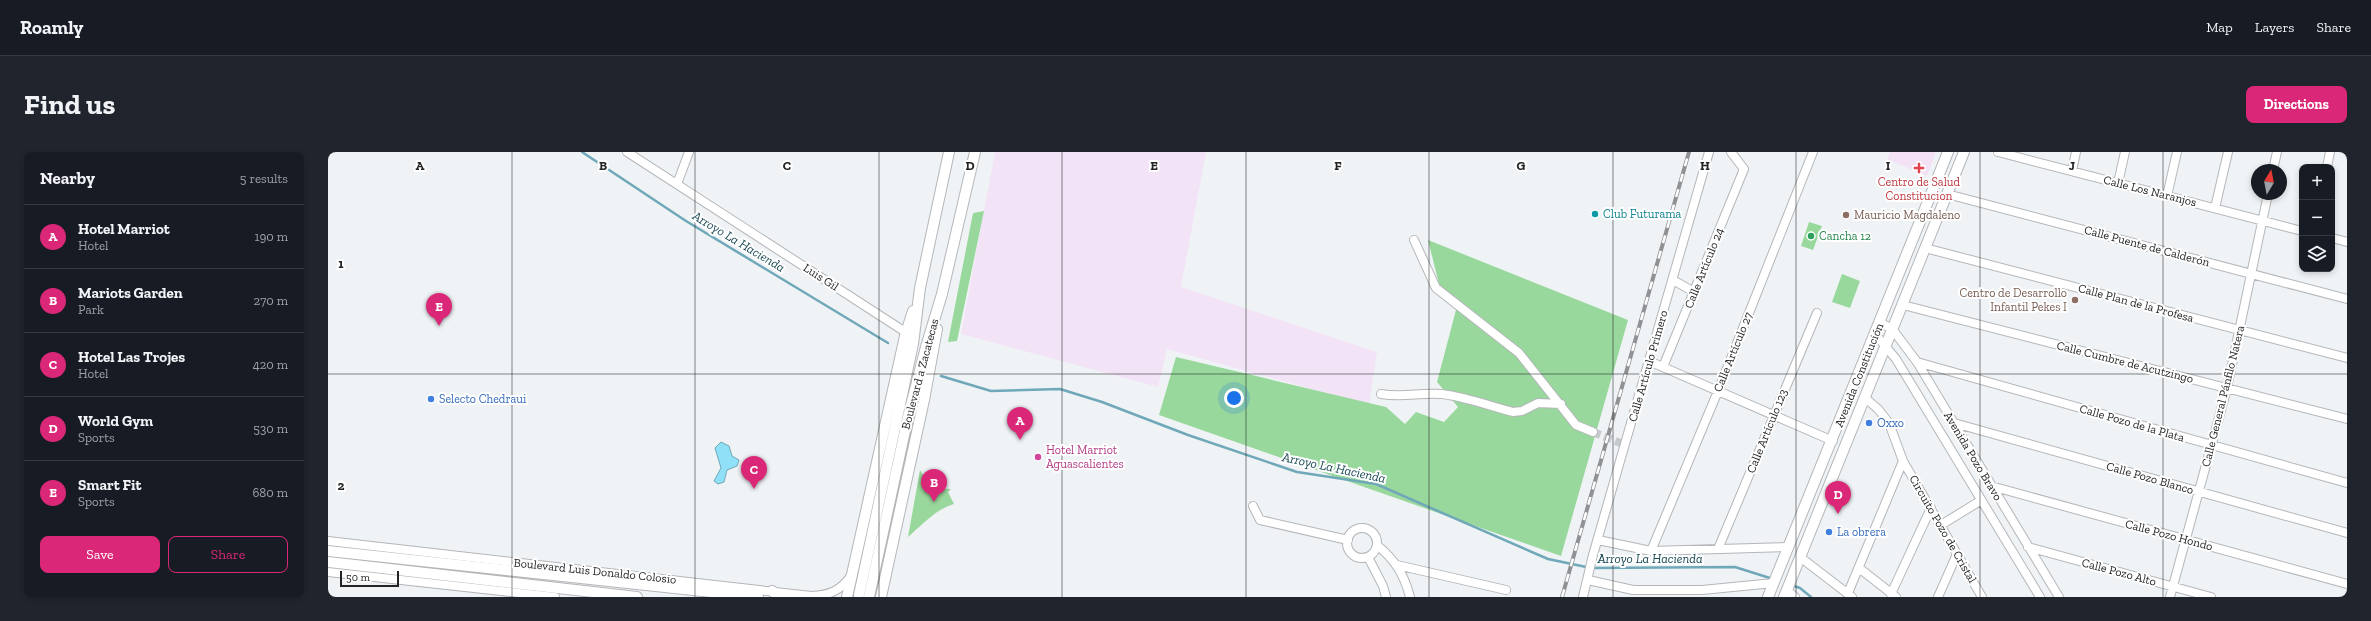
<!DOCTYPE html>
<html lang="en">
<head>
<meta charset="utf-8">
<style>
  body { margin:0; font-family:"Zilla Slab",serif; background:#20242c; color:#f1f3f6 }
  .controls { position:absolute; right:12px; top:12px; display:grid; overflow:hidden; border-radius:8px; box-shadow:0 2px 6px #0003 }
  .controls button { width:36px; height:36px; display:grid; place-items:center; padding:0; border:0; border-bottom:1px solid #363941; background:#171b24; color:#f1f3f6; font:20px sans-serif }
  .compass { position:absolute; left:1923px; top:12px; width:36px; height:36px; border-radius:50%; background:#171b24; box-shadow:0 2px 6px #0003; rotate:10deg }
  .scale { position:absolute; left:12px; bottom:10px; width:59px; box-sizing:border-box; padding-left:4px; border:2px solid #232425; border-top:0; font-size:11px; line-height:14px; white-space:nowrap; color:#232425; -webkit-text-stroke:3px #fff; paint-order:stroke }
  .you { position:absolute; left:906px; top:246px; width:14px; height:14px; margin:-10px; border:3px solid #fff; border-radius:50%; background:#1a73e8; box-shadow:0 0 0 6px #1a73e833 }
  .badge { display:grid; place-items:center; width:26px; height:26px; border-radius:50%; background:#db2777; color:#fff; font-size:13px; font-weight:700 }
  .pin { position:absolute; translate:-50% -33px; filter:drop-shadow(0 1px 2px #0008) }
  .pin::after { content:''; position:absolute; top:21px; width:14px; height:12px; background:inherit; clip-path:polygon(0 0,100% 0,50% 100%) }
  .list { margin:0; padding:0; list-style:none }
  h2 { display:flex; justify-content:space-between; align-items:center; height:52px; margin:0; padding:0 16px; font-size:17px }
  h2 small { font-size:13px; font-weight:400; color:#9ea1a6 }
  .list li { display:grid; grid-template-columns:26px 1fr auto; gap:12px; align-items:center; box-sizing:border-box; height:64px; padding:0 16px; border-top:1px solid #363941 }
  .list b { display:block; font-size:15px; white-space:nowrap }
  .list p { margin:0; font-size:13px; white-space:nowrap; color:#9ea1a6 }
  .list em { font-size:13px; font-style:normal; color:#9ea1a6 }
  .actions { display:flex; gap:8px; padding:12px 16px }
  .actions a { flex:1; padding:9px 0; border:1px solid #db2777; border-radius:8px; text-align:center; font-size:14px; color:#db2777 }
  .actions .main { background:#db2777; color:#fff }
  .icon { flex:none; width:22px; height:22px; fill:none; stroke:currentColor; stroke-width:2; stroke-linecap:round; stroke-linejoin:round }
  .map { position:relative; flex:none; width:2019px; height:445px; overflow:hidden; border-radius:8px }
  header { display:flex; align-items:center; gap:24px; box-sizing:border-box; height:56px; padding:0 20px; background:#171b24; border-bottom:1px solid #363941 }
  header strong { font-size:19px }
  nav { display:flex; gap:22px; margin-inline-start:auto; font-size:14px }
  .intro { display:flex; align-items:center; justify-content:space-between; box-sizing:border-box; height:96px; padding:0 24px }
  h1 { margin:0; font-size:28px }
  .button { padding:10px 18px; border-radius:8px; background:#db2777; color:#fff; font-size:14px; font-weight:700 }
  main { display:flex; gap:24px; padding:0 24px }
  aside { flex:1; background:#171b24; border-radius:8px; box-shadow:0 2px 6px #0003 }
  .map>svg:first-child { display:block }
  .industrial { fill:#f2e3f6 }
  .medical { fill:#f3e2f5 }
  .green { fill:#99d89c }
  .water { fill:#90e1f7; stroke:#6fa8b8 }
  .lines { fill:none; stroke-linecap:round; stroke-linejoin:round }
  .stream { stroke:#6fa8b8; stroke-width:2.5 }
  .minor-tunnel { stroke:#c7cacc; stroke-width:8; stroke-dasharray:8 4; stroke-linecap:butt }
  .minor-casing { stroke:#b4b6b9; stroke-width:10 }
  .major-casing { stroke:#b4b6b9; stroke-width:12 }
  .minor { stroke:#fff; stroke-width:8 }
  .major { stroke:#fff; stroke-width:10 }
  .rail-casing { stroke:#8f9194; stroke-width:4 }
  .rail { stroke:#fff; stroke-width:2.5; stroke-dasharray:8; stroke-linecap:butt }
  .grid { fill:none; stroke:#232425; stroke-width:1; stroke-opacity:0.55 }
  .health-dot { fill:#e0444e; stroke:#fff; stroke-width:1.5 }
  .culture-dot { fill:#0f9aa8; stroke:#fff; stroke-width:1.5 }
  .education-dot { fill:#8d6e63; stroke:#fff; stroke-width:1.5 }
  .leisure-dot { fill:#2e9e5b; stroke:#fff; stroke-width:1.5 }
  .shop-dot { fill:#3f7fe0; stroke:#fff; stroke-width:1.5 }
  .hotel-dot { fill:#d1479c; stroke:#fff; stroke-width:1.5 }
  .labels { text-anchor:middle; stroke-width:4; stroke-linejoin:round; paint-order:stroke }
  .health-label { font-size:12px; fill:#be3a42; stroke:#fff }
  .street-label { font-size:12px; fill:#232425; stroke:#fff }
  .culture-label { font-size:12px; fill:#0d838f; stroke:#fff; text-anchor:start }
  .education-label { font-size:12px; fill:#785e54; stroke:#fff; text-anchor:start }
  .leisure-label { font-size:12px; fill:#27864d; stroke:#fff; text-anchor:start }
  .shop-label { font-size:12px; fill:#366cbe; stroke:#fff; text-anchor:start }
  .hotel-label { font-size:12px; fill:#b23c85; stroke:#fff; text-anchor:start }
  .water-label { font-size:13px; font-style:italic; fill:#194954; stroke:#fff }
  .grid-label { font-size:13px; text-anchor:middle; font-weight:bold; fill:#232425; stroke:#fff; stroke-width:4; stroke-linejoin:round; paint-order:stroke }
</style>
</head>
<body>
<header>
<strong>Roamly</strong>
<nav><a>Map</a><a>Layers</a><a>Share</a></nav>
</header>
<div class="intro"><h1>Find us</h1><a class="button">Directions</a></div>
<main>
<aside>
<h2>Nearby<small>5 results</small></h2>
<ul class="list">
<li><span class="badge">A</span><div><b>Hotel Marriot</b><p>Hotel</p></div><em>190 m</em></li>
<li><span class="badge">B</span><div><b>Mariots Garden</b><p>Park</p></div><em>270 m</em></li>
<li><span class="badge">C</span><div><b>Hotel Las Trojes</b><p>Hotel</p></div><em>420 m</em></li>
<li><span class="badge">D</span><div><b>World Gym</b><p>Sports</p></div><em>530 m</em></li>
<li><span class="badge">E</span><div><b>Smart Fit</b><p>Sports</p></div><em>680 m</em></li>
</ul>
<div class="actions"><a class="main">Save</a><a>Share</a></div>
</aside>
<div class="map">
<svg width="2019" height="445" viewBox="0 0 2019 445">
  <rect width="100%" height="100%" fill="#f0f3f6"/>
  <path class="industrial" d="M667,0H878L853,135L1049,200L1041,253L839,197L830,235L633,182Z"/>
  <path class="medical" d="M1562,0H1608L1599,24L1559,7Z"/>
  <path class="green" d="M656,59L629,189L620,190L645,61Z
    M1481,70L1494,74L1485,98L1473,94Z
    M1100,88L1300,168L1233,404L831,263L848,205L1058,255L1077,272L1088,260L1116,270L1130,255L1109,230L1128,158L1111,132Z
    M1514,122L1532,129L1522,156L1504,150Z
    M592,318C598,329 610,337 623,337L620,340L626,352C608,357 594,373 580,385Z"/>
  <path class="water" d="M393,290L401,294L404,304L411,308L409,314L399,318L396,330L390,332L386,329L393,316L387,296Z"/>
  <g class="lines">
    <path class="stream" d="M254,0L358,69L560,191
      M613,224L663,239L732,237L774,250L860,283L969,320L1048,332L1220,407L1263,416L1407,415L1445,427
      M1463,433L1472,436L1483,445"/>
    <path class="minor-tunnel" d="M1265,280L1295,292"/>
    <g class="minor-casing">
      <path id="minor" d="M299,0L582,183
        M1670,0L1974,79
        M1999,15L2002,0
        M1945,18L1949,0
        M1744,19L1748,0
        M1790,31L1797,0
        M349,32L361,0
        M1619,42L2019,147
        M1839,44L1849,0
        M1887,56L1900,0
        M2004,86L2019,90
        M1086,88L1108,136L1191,201L1248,273L1265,280
        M1597,96L2019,206
        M1345,128L1366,140
        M1575,153L2019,267
        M1552,170L1565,178L1589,210L1731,445
        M1548,183L1568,207L1712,445
        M1321,209L1505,289
        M1589,210L2019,331
        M1335,215L1416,17L1403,0
        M1053,242C1076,246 1092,240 1114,242C1138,245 1162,254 1185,260L1194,259L1210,251L1233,252
        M1537,246L1550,257L1561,271L1575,309L1654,445
        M1626,271L2019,381
        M1663,334L2019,432
        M925,354L932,368L1020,388
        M1613,373L1652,349
        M1019 391a15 15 0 1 1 30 0a15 15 0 1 1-30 0Z
        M1270,388L1323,399L1461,395
        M0,389L483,444C502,443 512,439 523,424
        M1049,393C1067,408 1076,422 1082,445
        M1700,395L1883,445
        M1390,397L1489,161
        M1323,399L1390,239L1485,0
        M1040,405L1055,434L1058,445
        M1472,405L1524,445
        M1069,413L1178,438
        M1531,416L1568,445
        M0,420L227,445
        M1260,428L1305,438H1374L1446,431
        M1459,438L1467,445
        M1520,441L1575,309
        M1563,442L1603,356
        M1255,445L1265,403L1381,0
        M1610,445L1629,402
        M1842,445L1899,236L1940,42"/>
    </g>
    <g class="major-casing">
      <path id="major" d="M0,399L430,445
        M0,410L309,445
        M444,439L452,445
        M531,443L585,192L592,136L621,0
        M519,445L577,184L585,159
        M541,445L580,265L598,195L614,142L647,0
        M553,445L596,248L609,177
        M1440,445L1620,0
        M1456,445L1636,0"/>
    </g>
    <use href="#minor" class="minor"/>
    <use href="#major" class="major"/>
    <g class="rail-casing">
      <path id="rail" d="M1234,445L1361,0"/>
    </g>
    <use href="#rail" class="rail"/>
  </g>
  <path class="grid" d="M184,0V445M367,0V445M551,0V445M734,0V445M918,0V445M1101,0V445M1285,0V445M1468,0V445M1652,0V445M1835,0V445M0,222H2019"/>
  <path class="health-dot" d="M1589 10h4v4h4v4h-4v4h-4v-4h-4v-4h4z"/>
  <circle class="culture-dot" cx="1267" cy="62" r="4"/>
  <g class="education-dot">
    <circle cx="1518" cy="63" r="4"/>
    <circle cx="1747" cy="148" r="4"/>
  </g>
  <circle class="leisure-dot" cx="1483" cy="84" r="4"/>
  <g class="shop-dot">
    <circle cx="103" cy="247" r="4"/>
    <circle cx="1541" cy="271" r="4"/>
    <circle cx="1501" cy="380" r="4"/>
  </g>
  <circle class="hotel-dot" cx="710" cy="305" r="4"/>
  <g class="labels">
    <g class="health-label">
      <text x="1591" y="34">Centro de Salud<tspan x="1591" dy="14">Constitucion</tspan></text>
    </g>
    <g class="street-label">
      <text transform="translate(1822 39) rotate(14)" y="4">Calle Los Naranjos</text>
      <text transform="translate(1819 94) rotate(15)" y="4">Calle Puente de Calderón</text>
      <text transform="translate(1376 116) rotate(-68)" y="4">Calle Artículo 24</text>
      <text transform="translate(493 125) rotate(33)" y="4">Luis Gil</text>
      <text transform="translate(1808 151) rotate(15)" y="4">Calle Plan de la Profesa</text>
      <text transform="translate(1405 200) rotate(-68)" y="4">Calle Artículo 27</text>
      <text transform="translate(1797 210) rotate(14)" y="4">Calle Cumbre de Acutzingo</text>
      <text transform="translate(1320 214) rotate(-74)" y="4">Calle Artículo Primero</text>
      <text transform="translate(592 222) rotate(-75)" y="4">Boulevard a Zacatecas</text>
      <text transform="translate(1531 223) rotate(-68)" y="4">Avenida Constitución</text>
      <text transform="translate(1895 244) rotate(-76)" y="4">Calle General Pánfilo Natera</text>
      <text transform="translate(1804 271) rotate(16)" y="4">Calle Pozo de la Plata</text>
      <text transform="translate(1439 279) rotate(-68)" y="4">Calle Artículo 123</text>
      <text transform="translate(1645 304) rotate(59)" y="4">Avenida Pozo Bravo</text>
      <text transform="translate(1822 326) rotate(16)" y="4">Calle Pozo Blanco</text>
      <text transform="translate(1615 377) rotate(60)" y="4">Circuito Pozo de Cristal</text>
      <text transform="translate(1841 383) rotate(15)" y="4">Calle Pozo Hondo</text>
      <text transform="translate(267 419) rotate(6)" y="4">Boulevard Luis Donaldo Colosio</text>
      <text transform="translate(1791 420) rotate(15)" y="4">Calle Pozo Alto</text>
    </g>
    <g class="culture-label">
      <text x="1275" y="66">Club Futurama</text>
    </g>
    <g class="education-label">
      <text x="1526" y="67">Mauricio Magdaleno</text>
      <text x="1739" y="145" text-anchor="end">Centro de Desarrollo<tspan x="1739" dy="14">Infantil Pekes I</tspan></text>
    </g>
    <g class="leisure-label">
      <text x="1491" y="88">Cancha 12</text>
    </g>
    <g class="shop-label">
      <text x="111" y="251">Selecto Chedraui</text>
      <text x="1549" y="275">Oxxo</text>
      <text x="1509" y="384">La obrera</text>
    </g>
    <g class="hotel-label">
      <text x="718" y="302">Hotel Marriot<tspan x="718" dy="14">Aguascalientes</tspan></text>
    </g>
    <g class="water-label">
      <text transform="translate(411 89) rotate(31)" y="5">Arroyo La Hacienda</text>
      <text transform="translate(1006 315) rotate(12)" y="5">Arroyo La Hacienda</text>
      <text x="1322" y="411">Arroyo La Hacienda</text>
    </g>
  </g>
  <g class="grid-label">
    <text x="92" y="18">A</text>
    <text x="275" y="18">B</text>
    <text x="459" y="18">C</text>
    <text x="642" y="18">D</text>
    <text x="826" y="18">E</text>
    <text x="1010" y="18">F</text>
    <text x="1193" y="18">G</text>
    <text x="1377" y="18">H</text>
    <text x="1560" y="18">I</text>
    <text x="1744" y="18">J</text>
    <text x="13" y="116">1</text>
    <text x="13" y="338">2</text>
  </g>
</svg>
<div class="controls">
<button>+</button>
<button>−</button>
<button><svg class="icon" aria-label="layers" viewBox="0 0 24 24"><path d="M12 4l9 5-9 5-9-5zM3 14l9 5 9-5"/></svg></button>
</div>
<svg class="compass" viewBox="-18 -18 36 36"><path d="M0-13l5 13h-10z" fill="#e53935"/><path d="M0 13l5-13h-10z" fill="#9ea1a6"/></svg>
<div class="scale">50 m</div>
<div class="you"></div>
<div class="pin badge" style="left:692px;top:288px">A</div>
<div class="pin badge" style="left:606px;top:350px">B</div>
<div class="pin badge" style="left:426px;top:337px">C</div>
<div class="pin badge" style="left:1510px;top:362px">D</div>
<div class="pin badge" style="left:111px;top:174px">E</div>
</div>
</main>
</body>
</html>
